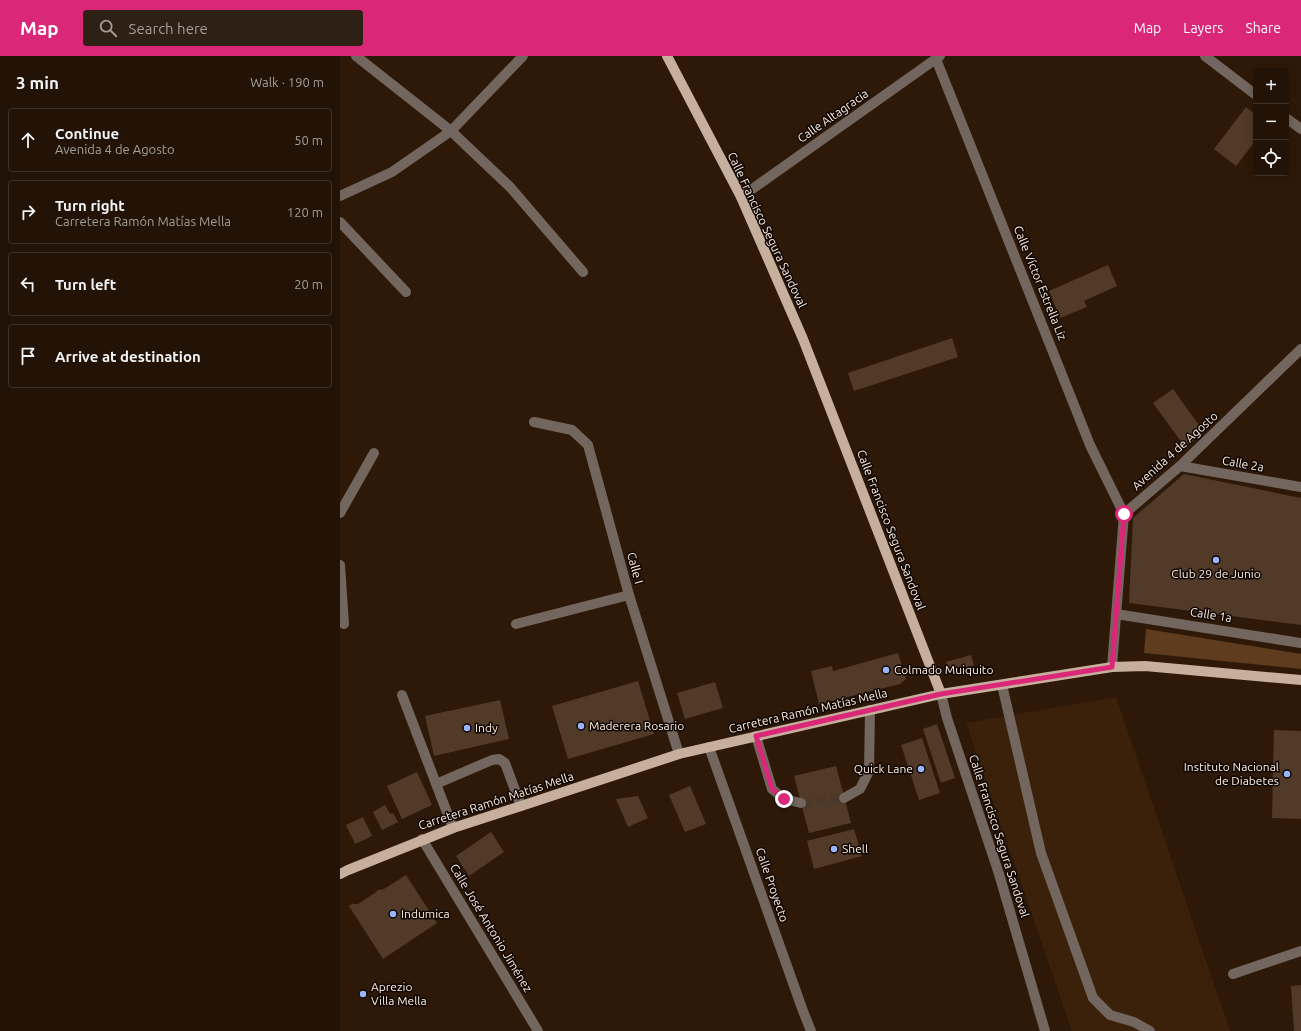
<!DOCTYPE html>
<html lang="en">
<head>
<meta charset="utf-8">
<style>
  body { margin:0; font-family:Ubuntu,sans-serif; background:#2e2014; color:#f1f3f6 }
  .controls { position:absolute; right:12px; top:12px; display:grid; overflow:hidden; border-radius:4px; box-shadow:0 2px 10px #0003 }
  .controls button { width:36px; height:36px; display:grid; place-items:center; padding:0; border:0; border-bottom:1px solid #3f3228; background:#221306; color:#f1f3f6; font:20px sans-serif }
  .stop { position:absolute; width:12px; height:12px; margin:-9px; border:3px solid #db2777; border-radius:50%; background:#fff }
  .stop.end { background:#db2777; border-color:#fff; box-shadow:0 1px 4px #0008 }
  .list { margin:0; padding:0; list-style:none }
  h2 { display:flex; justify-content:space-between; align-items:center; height:52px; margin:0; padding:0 16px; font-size:17px }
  h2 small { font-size:13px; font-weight:400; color:#a29e9b }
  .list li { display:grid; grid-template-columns:26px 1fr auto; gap:12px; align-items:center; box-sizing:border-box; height:64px; margin:0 8px 8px; padding:0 8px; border:1px solid #3f3228; border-radius:4px }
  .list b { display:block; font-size:15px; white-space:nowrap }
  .list p { margin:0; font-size:13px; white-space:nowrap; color:#a29e9b }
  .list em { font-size:13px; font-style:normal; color:#a29e9b }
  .icon { flex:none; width:22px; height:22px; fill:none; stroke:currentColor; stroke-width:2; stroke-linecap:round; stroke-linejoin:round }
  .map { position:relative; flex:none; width:961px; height:975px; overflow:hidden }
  header { display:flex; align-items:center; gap:24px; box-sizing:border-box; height:56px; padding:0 20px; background:#db2777; color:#fff }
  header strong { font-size:19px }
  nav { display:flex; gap:22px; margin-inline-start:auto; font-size:14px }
  .search { width:280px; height:36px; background:#2e2014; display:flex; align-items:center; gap:10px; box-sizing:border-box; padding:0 14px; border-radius:4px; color:#a29e9b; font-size:15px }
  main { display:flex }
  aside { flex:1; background:#221306 }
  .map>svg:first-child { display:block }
  .built { fill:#3b200a }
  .green { fill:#603c1f }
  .building { fill:#513a28 }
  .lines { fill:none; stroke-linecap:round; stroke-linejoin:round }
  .minor-tunnel { stroke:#4d3929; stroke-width:10; stroke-dasharray:10 5; stroke-linecap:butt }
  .minor { stroke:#72665e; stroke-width:10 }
  .major { stroke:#c7af9e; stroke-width:10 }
  .route { stroke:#db2777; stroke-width:5 }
  .poi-dot { fill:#98b5fd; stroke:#0f0602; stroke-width:1.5 }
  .labels { text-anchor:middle; stroke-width:3; stroke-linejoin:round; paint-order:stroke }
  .street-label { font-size:12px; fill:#fff0e5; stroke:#0f0602 }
  .poi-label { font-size:12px; fill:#fff0e5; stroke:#0f0602; text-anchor:start }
</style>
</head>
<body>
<header>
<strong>Map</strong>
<div class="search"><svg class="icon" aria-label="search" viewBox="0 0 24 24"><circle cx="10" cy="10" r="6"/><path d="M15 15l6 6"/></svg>Search here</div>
<nav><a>Map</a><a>Layers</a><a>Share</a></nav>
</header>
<main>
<aside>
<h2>3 min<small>Walk · 190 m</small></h2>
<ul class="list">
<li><svg class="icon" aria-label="ahead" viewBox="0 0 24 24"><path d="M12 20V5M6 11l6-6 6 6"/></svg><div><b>Continue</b><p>Avenida 4 de Agosto</p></div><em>50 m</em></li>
<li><svg class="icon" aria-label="right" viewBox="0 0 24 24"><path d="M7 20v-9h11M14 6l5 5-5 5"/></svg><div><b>Turn right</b><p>Carretera Ramón Matías Mella</p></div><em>120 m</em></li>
<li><svg class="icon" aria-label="left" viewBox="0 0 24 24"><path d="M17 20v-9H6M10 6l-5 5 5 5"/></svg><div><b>Turn left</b></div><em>20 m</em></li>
<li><svg class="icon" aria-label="arrive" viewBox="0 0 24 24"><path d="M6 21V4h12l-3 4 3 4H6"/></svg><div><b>Arrive at destination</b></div></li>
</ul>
</aside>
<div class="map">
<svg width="961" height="975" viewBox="0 0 961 975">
  <rect width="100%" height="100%" fill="#2e1908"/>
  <path class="built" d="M776,641L890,975H732L626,667Z"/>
  <path class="green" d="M806,573L961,598V613L804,597Z"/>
  <path class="building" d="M906,51L916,59V84L896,110L874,93Z
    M768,209L777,230L744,245L747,251L720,262L709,235Z
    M612,282L618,301L514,335L508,317Z
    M833,333L864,376L845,391L813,347Z
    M844,418L961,442V569L789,547L793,462Z
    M558,597L566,623L560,628L479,648L471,615L492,610L493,615Z
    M631,599L634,609L613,615L608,613L606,606Z
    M298,625L314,678L228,703L212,650Z
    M375,626L383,652L345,663L337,637Z
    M160,644L169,683L94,700L85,660Z
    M597,668L615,722L601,727L583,673Z
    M934,674L961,675V763L932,762Z
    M582,682L600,737L579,744L561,689Z
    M496,710L511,767L469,777L454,720Z
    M77,716L92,749L62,763L47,730Z
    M350,730L366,768L345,776L329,739Z
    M298,740L308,762L288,771L276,743Z
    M45,749L50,758L53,757L58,766L42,774L33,756Z
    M23,761L32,780L15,788L6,769Z
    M514,773L522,800L474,813L467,785Z
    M151,776L164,796L129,820L116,800Z
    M66,819L97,867L43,903L9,850L12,848H18L35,837L38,834L44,833Z
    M961,929V975H954L951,930Z"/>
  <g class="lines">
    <path class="minor-tunnel" d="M461,747L504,742"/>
    <path class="minor" d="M16,0L111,75L170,131L243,216
      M865,0L916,39
      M596,3L750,389L784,458
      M946,62L961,73
      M0,140L52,116L111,75L183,0
      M401,141L600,0
      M0,166L66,236
      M194,366L232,374L248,389L289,539L339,698
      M840,410L961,431
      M0,457L34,397
      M0,509L4,568
      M776,558L961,587
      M176,568L289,539
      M772,611L784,458L840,410L961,293
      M662,629L701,797L753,942L770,959L794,966L810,975
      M601,638L607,662L659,818L705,975
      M62,639L113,772
      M416,680L432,733L444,743L461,747
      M369,691L463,955L471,975
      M96,728L152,704L159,703L165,707L181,750
      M504,742L520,733L529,715L530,654
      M82,783L198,975
      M893,918L961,895"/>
    <path class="major" d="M327,0L401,141L463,283L601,638
      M0,818L8,814L113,772L181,750L339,698L601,638L772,611L805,610L961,624"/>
  </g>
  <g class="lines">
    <path class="route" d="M444,743L432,733L416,680L601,638L772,611L784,458"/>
  </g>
  <g class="poi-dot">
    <circle cx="876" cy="504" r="4"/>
    <circle cx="546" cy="614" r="4"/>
    <circle cx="241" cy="670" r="4"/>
    <circle cx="127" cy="672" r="4"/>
    <circle cx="581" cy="713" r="4"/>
    <circle cx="947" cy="718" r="4"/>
    <circle cx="494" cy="793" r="4"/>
    <circle cx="53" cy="858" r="4"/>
    <circle cx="23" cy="938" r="4"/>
  </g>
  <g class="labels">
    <g class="street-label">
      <text transform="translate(493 60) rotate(-35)" y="4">Calle Altagracia</text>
      <text transform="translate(427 174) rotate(65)" y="4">Calle Francisco Segura Sandoval</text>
      <text transform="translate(700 227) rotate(68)" y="4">Calle Víctor Estrella Liz</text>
      <text transform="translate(835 395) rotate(-42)" y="4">Avenida 4 de Agosto</text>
      <text transform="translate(903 408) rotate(10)" y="4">Calle 2a</text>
      <text transform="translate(551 474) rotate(69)" y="4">Calle Francisco Segura Sandoval</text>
      <text transform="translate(295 512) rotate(75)" y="4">Calle I</text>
      <text transform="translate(871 559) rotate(9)" y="4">Calle 1a</text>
      <text transform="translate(468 655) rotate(-13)" y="4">Carretera Ramón Matías Mella</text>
      <text transform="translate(156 745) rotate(-18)" y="4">Carretera Ramón Matías Mella</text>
      <text transform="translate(659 780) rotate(72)" y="4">Calle Francisco Segura Sandoval</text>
      <text transform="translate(432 829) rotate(71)" y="4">Calle Proyecto</text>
      <text transform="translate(151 872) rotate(59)" y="4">Calle José Antonio Jiménez</text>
    </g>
    <g class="poi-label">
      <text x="876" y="522" text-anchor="middle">Club 29 de Junio</text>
      <text x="554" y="618">Colmado Muiquito</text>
      <text x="249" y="674">Maderera Rosario</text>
      <text x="135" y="676">Indy</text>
      <text x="939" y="715" text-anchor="end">Instituto Nacional<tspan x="939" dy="14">de Diabetes</tspan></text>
      <text x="573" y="717" text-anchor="end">Quick Lane</text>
      <text x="502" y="797">Shell</text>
      <text x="61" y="862">Indumica</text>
      <text x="31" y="935">Aprezio<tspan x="31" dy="14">Villa Mella</tspan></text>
    </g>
  </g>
</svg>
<div class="controls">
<button>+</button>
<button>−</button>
<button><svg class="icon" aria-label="locate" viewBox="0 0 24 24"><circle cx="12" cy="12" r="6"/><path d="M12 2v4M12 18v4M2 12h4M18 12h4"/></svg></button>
</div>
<div class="stop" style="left:784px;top:458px"></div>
<div class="stop end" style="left:444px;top:743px"></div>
</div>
</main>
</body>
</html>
